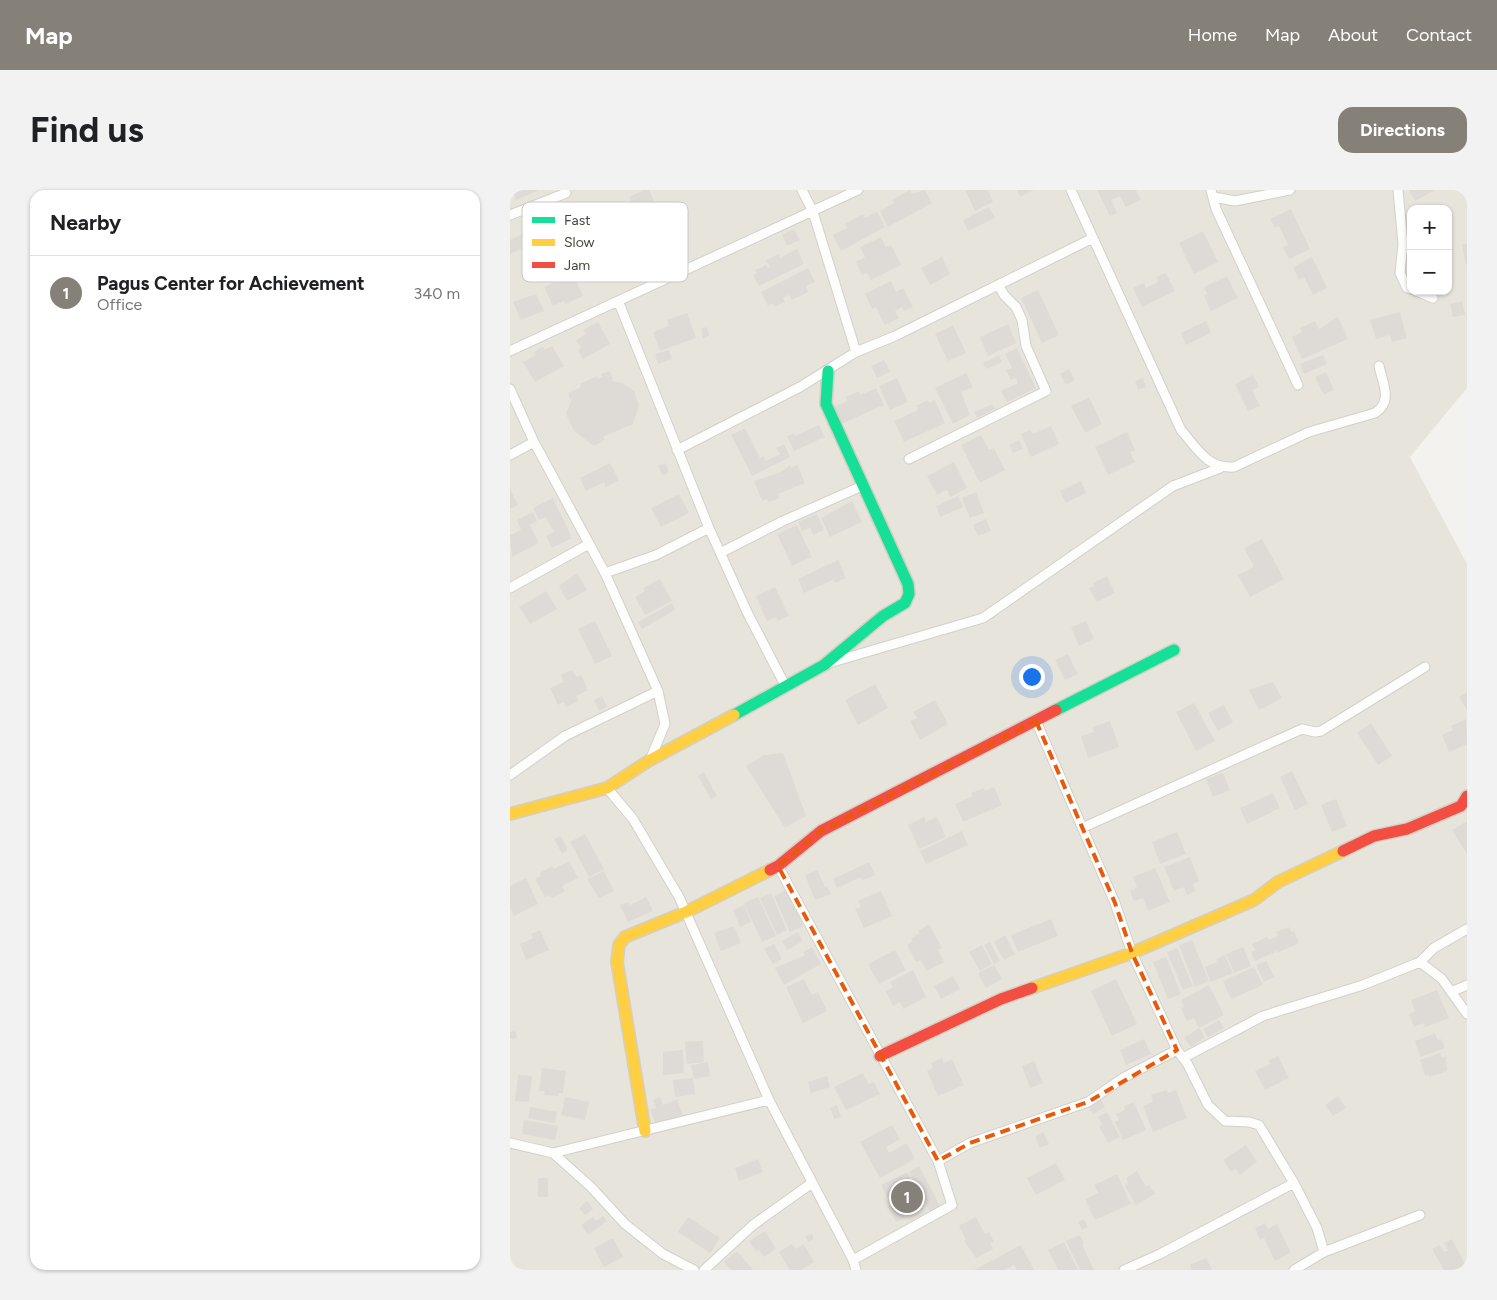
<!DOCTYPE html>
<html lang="en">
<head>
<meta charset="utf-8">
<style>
  body { margin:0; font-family:Figtree,sans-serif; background:#f2f2f2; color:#202124 }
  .controls { position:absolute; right:15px; top:15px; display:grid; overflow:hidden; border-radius:10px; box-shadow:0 1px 4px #0004 }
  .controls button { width:45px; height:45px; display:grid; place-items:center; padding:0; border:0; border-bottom:1px solid #e0e0e0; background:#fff; color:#202124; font:25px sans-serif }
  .you { position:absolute; left:521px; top:486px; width:18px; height:18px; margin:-12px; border:4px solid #fff; border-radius:50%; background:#1a73e8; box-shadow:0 0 0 8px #1a73e833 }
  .badge { display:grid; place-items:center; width:32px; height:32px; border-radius:50%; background:#868178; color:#fff; font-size:16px; font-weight:700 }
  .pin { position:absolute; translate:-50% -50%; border:2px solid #fff; box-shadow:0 1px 5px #0006 }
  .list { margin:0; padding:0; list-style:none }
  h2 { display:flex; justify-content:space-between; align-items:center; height:65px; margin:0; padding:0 20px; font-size:21px }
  h2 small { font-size:16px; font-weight:400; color:#757577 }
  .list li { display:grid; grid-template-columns:32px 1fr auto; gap:15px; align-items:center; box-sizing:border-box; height:75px; padding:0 20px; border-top:1px solid #e0e0e0 }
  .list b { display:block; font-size:19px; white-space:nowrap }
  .list p { margin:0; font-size:16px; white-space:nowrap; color:#757577 }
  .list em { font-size:16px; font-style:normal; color:#757577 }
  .map { position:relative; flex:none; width:957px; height:1080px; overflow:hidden; border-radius:15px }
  header { display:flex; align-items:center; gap:30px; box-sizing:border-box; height:70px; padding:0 25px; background:#868178; color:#fff }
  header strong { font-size:24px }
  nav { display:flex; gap:28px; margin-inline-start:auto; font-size:18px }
  .intro { display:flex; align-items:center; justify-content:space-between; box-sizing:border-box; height:120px; padding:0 30px }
  h1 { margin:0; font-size:35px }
  .button { padding:12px 22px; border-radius:15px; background:#868178; color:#fff; font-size:18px; font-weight:700 }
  main { display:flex; gap:30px; padding:0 30px }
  aside { flex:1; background:#fff; border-radius:15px; box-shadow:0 1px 4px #0004 }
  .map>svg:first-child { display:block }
  .residential { fill:#e7e4dc; fill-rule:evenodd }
  .building { fill:#dedbd6 }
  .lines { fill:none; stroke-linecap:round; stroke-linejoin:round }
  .street-casing { stroke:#d2d0cb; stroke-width:11 }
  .fast-casing { stroke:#d3cfc5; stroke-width:14 }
  .slow-casing { stroke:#d3cfc5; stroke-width:14 }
  .jam-casing { stroke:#d3cfc5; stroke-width:14 }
  .street { stroke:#fdfdfc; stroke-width:9 }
  .fast { stroke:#16e098; stroke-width:11 }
  .slow { stroke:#ffcf43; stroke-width:11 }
  .jam { stroke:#f24e42; stroke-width:11 }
  .marked { fill:none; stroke:#e8590c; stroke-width:4; stroke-dasharray:10 6; stroke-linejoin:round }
  .key { fill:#fff; stroke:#c9c7c4; stroke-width:1 }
  .key-label { font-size:14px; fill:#4b4439 }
</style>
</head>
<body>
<header>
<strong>Map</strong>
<nav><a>Home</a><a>Map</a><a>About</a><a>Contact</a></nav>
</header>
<div class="intro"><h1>Find us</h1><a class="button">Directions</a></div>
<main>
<aside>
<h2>Nearby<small></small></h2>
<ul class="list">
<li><span class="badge">1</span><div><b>Pagus Center for Achievement</b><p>Office</p></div><em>340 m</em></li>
</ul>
</aside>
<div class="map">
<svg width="957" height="1080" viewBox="0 0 957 1080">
  <rect width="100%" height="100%" fill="#f4f2ee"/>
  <path class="residential" d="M0,0H957V198L900,267L957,374V1080H0ZM901,19H938V101H901Z"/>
  <path class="building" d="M2,0H29L6,10Z
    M134,0H139L146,15L127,24L119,7Z
    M400,0L402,4L415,0L422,13L378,37L370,21L384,13L382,10Z
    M455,0H478L483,12L465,21Z
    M507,0H524L510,7Z
    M587,0H626L631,10L616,17L610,6L601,10L607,23L600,26Z
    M899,0H925L905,11Z
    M479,17L485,28L458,41L453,30Z
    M781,19L800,59L779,69L773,57L778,55L769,36L765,38L760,29Z
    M367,22L375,37L331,61L323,45L337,38L335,34L353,24L355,28Z
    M24,35L26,38L30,36L35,48L0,64V50L17,42L16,39Z
    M284,39L290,50L277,56L272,45Z
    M693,41L708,72L684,84L669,53Z
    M371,47L376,57L381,55L391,75L361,90L357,83L352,85L346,72L355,67L350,57Z
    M957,54V75H956L952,55Z
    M287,59L294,74L249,96L243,85L247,83L245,80L256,75L258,78L260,77L256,70L269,64L270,68Z
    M432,67L440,84L420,95L411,78Z
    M802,67L817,98L803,105L794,87L789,90L783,77Z
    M298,78L305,92L296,96L298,102L282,110L279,105L273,108L275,112L265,117L263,113L258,116L251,102Z
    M656,83L665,101L632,117L623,98L634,93L636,98L648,92L646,87Z
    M63,84L73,106L55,114L54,111L43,116L34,97Z
    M717,86L728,108L701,121L694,106L697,104L694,97Z
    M381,91L386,102L393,98L403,117L394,121L392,117L385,121L389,128L375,135L366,117L362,119L355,104Z
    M528,100L549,145L532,153L511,108Z
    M26,104L34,121L11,130L3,112Z
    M952,111L955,125L943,127L940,114Z
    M890,122L897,148L882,152L880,145L866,149L860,130Z
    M177,123L186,148L150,161L143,142L159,136L157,130Z
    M828,127L838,149L792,169L782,147L792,142L790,138L805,131L809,139Z
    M696,131L701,143L676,155L671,143Z
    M88,132L100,154L73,169L68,160L71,158L66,150L76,144L73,140Z
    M498,134L506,153L478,166L470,147Z
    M443,135L456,163L438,171L425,144Z
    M196,137L200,145L193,149L191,139Z
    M42,156L54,176L25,192L13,172L26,165L24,162L33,157L35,160Z
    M507,158L526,198L497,212L491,201L508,193L506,188L501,190L496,180L502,178L495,164Z
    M159,160L162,169L148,174L145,164Z
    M489,165L492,172L476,179L473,173Z
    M813,165L817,174L794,184L790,174Z
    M374,170L380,182L367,188L361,176Z
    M559,179L565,190L556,195L550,184Z
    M100,181L103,189L101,191L113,193L124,201L129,215L123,234L93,247L95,250L84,256L64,241L56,224L62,208L60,209L58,203L71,197L70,194L87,186L88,189L92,187L91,184Z
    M816,182L824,200L814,205L805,187Z
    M456,183L463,197L451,202L460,225L443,234L425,198Z
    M743,185L749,197L742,200L750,216L738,221L725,194Z
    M387,188L398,212L380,220L369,196Z
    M633,188L636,197L628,200L625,191Z
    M366,198L374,215L329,235L321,218L337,211L336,207L349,201L350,205Z
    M579,207L592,234L575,243L561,216Z
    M418,210L419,213L425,210L435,233L394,252L384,231L408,220L406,216Z
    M483,214L485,219L467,228L464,222Z
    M309,235L315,247L284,261L277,246L284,243L285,246Z
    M541,236L549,254L521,267L511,244L520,240L523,244Z
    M235,238L250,268L253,266L256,271L270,264L266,258L274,254L280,267L242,286L221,245Z
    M617,242L625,260L620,262L625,272L598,285L585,257Z
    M471,245L479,260L484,258L495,280L470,293L451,255Z
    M509,250L513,259L503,263L499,255Z
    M444,272L457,298L440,307L437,300L427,305L417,286Z
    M100,273L109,290L96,297L94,292L76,301L70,288Z
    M155,273L159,282L153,286L148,276Z
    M280,275L281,278L287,275L295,293L268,304L270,308L259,312L257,309L252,311L244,291L271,282Z
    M571,291L576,303L556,313L550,301Z
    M0,299L8,315L0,319Z
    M466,302L474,323L460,328L452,308Z
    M169,304L179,323L151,337L141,318Z
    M448,306L453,317L430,327L426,316Z
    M43,308L62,348L42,358L36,346L44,342L36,327L29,330L23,318Z
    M342,311L352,332L320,347L311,328Z
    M23,322L27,331L20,335L29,353L2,367L0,345L11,340L7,330Z
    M307,324L314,340L303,345L300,338L292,341L288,332Z
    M476,329L481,341L468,346L463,335Z
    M287,335L302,367L282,376L267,344Z
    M752,349L774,389L740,407L728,385L744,377L734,358Z
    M328,370L336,388L325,393L323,390L294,403L288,389Z
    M67,383L77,400L57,411L49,396Z
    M597,386L605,403L587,412L579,398L584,396L583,393Z
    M150,389L162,411L135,425L125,407L135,401L133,398Z
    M265,397L279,426L268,431L266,427L257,431L246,406Z
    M36,401L47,419L20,434L9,417Z
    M162,413L165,420L132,439L128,432Z
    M85,431L102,466L85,474L68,439Z
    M576,431L584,449L569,456L561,437Z
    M558,464L568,484L555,490L545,470Z
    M62,480L66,487L71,485L78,500L66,506L69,511L56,517L54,512L48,515L40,498L54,492L51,485Z
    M763,492L772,508L749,520L739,500Z
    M365,494L378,518L348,535L335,510Z
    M957,502V520L949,507Z
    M92,506L97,517L89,521L84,510Z
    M425,510L438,534L410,550L400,531L407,528L403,522Z
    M684,513L705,551L686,561L666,522Z
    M714,515L723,532L708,541L698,523Z
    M956,529L957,554L939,562L932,545L943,540L941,536Z
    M600,531L609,557L578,568L571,546L584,542L582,537Z
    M861,533L882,566L868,575L847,543Z
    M273,563L296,626L275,638L236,576L254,565Z
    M782,581L798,614L785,620L770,587Z
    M194,582L207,606L201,609L188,586Z
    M713,583L720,600L703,607L696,589Z
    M484,597L492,615L453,632L445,614L463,606L461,603L474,598L475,601Z
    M763,603L770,618L737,634L730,618Z
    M826,609L837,636L822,642L811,615Z
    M414,627L416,632L427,627L436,647L409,659L398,635Z
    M957,631V664L942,640Z
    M452,641L458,655L416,674L410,661Z
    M667,642L676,664L650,674L642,652Z
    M75,644L94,679L79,687L60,652Z
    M51,646L58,660L52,664L44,649Z
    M680,667L689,691L683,694L686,701L677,705L674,697L664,701L654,677Z
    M59,671L68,688L52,696L55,701L42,708L40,705L35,707L25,689L31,686L30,683L42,676L44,679Z
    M359,672L365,685L353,690L351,687L327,698L323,689Z
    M645,678L660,712L638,721L633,708L624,711L620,701L627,697L623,687Z
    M307,680L315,697L317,696L321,704L305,710L295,685Z
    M94,681L104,701L89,708L77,689Z
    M16,688L28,714L4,726L0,717V696Z
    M277,700L293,736L280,742L264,706Z
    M371,701L382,726L354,738L345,719L351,717L348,711Z
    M261,703L277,740L267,745L250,708Z
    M136,707L143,721L118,732L110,715L118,712L120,715Z
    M248,707L266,746L252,752L234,713Z
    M234,715L241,732L230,737L223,720Z
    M541,729L548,746L508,762L501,745Z
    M419,734L432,758L428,760L434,772L417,781L410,770L406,772L397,755L402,751L401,748L410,743L408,741Z
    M224,736L231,753L211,761L204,743Z
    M779,737L781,742L784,741L789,753L767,763L766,759L765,762L745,771L741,762L745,760L742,754L757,747L759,750L768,746L766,742Z
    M30,740L39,760L16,770L10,754L23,748L21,744Z
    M288,742L293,751L277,760L272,751Z
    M495,745L505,764L494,770L484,752Z
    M682,750L699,791L685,797L669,755Z
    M480,752L490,771L484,774L474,755Z
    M264,754L272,769L263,774L254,759Z
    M472,755L482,774L470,781L459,762Z
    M302,757L311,774L274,795L265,778L295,765L293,762Z
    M733,757L741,776L724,783L716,764Z
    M667,758L683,796L673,800L657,762Z
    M385,760L396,780L369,794L358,774Z
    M715,765L723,783L701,792L695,777L707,772L706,769Z
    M656,767L671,804L658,809L643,772Z
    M756,771L764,787L754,792L746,775Z
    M484,775L492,789L476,798L468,783Z
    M744,777L753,795L721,809L713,791Z
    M403,780L416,807L393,819L390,812L383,816L376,801L383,797L380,792Z
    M443,786L450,799L431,809L424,796Z
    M294,789L302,805L308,802L317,821L293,833L276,797Z
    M606,789L627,834L602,846L581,801Z
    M699,795L714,825L689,838L684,828L677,831L671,818L674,816L671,810Z
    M927,800L939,828L915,837L914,833L904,837L899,824L905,821L901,810Z
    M709,830L714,838L698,847L693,839Z
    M689,838L695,847L681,857L674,848Z
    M5,840L7,848L0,849V842Z
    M925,843L928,850L931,849L935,858L910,867L905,851Z
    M634,849L641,864L616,875L610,860Z
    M193,851L194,872L177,874L175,852Z
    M173,860L174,883L153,885V862Z
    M930,863L932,868L936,866L937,881L919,887V885L915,886L910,870Z
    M768,866L779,888L755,900L745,881L760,874L759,870Z
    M432,868L434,873L442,869L454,895L428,906L417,881L423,878L421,873Z
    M524,871L533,893L520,898L512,876Z
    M198,872L200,886L184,889L181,875Z
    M32,878L56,881L53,903H48V906L34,905L35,901H29Z
    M353,883L359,894L364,892L370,904L336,920L324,897Z
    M8,885L22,886L19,912L5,911Z
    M317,886L320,897L301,903L298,892Z
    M183,888L185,904L165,907L163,890Z
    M656,900L658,903L666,900L677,928L643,942L633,916L643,912L641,905Z
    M828,906L836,918L823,926L815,915Z
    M55,907L79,912L75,930L51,925Z
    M150,907L153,915L167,909L173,926L147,937L140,920L146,918L143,910Z
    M591,909L595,917L583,924L578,916Z
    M624,912L636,940L613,950L605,932L609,930L606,924L615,920L614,916Z
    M327,915L331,927L324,929L320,918Z
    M20,917L47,922L45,933L18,928Z
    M597,922L610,947L598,953L589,936L592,935L588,927Z
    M14,930L48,936L45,950L12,944Z
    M382,935L390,949L376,957L379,963L397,953L405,969L370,988L350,952Z
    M533,942L539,954L530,958L525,946Z
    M736,955L747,972L730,985L726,979L721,982L713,970Z
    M248,969L253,982L229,991L225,978Z
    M546,973L555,990L526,1005L517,988Z
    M409,976L430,1016L420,1022L399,982Z
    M627,981L636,997L639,995L645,1004L626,1015L615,996L618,993L616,988Z
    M397,982L403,993L377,1007L371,995Z
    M607,984L621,1014L585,1030L575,1009L588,1003L584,995Z
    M28,988H38V1007H28Z
    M77,1011L83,1019L75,1025L69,1018Z
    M386,1013L395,1028L386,1032L378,1017Z
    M93,1026L97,1031L78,1045L71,1035L83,1027L86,1031Z
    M178,1027L210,1048L200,1063L168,1042Z
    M466,1027L475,1044L479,1042L484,1052L480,1053L483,1059L466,1068L454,1051L456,1050L449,1036Z
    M574,1029L578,1037L572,1040L568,1032Z
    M755,1033L758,1039L767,1034L781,1063L765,1071L754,1048L750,1050L745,1038Z
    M255,1041L266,1059L254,1067L249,1060L246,1062L239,1051Z
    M302,1044L304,1049L298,1052L295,1046Z
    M570,1045L574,1053L572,1054L584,1080H570L556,1051Z
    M103,1048L113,1067L94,1077L84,1058Z
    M942,1049L956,1076L949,1080H934L922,1059L930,1055L934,1062L938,1060L934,1053Z
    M554,1052L568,1080H548L538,1060Z
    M282,1054L286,1059L294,1054L304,1072L291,1080H280L269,1062Z
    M511,1055L524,1080H507L504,1075L495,1080H464Z
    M227,1061L243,1080H221L214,1072Z
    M696,1068L702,1080H682L680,1075Z"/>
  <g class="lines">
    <g class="street-casing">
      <path id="street" d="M292,0L303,22L346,162
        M561,0L671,240C687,258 697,279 724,277L799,242L865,223C883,212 873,194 869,176
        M701,0L706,19L788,195
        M888,0L893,54L890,83L897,98L901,99
        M704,7L725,11L780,0
        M0,25L56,3
        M906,101L923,108
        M109,113L199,338L238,424L276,497
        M0,161L348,0
        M0,199L24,252L95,383L148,501L155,534L140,570
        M167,260L290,197L346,162L385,146L583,48
        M0,265L24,252
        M399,269L536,201L516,156L512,130L506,117L494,105L489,96
        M212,362L273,331L352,296
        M95,383L146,365L199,338
        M0,398L79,354
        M319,473L473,428L663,296L710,278
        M526,531L605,713L622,763L667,860L677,873L698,915L715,931L739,932L749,935L784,993
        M0,585L55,546L148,501
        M97,598L123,629L169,707L259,910L343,1070L346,1080
        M572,638L792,539L805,542L811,541L915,477
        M268,676L428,971
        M910,772L932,789L957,824
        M941,802L957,795
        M673,868L753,826L853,795L910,772L924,758L957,739
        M0,953L43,963L81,997L115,1034L153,1064L184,1080
        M43,963L259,910
        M343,1070L442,1015L428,971L460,953L578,912L613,888L667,860
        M194,1080L243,1035L302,993
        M614,1080L650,1064L784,993L807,1038L814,1062
        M784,1080L814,1062L910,1025"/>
    </g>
    <g class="fast-casing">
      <path id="fast" d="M546,520L664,460
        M224,525L314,475L373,426L395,413L399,404L398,394L316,214L318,181"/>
    </g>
    <g class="slow-casing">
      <path id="slow" d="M0,624L97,598L140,570L224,525
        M522,798L622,763L744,710L768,692L833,661
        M135,941L107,772L109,755L115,747L176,722L260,680"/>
    </g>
    <g class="jam-casing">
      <path id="jam" d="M833,661L864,646L897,639L951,616L957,606
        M260,680L268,676L311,641L546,520
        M370,866L491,809L522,798"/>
    </g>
    <use href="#street" class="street"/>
    <use href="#fast" class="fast"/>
    <use href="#slow" class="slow"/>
    <use href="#jam" class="jam"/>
  </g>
  <path class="marked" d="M526,531L605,713L622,763L667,860L578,912L460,953L428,971L268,676L311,641Z"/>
  <rect x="12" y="12" width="166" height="80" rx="8" class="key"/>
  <rect x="22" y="27" width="23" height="6" fill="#16e098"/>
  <rect x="22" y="49" width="23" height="7" fill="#ffcf43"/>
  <rect x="22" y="72" width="23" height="6" fill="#f24e42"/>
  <g class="key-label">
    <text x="54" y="35">Fast</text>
    <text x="54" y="57">Slow</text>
    <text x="54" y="80">Jam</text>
  </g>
</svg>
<div class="controls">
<button>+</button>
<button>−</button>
</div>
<div class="you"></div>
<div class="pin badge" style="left:397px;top:1007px">1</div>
</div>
</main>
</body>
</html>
